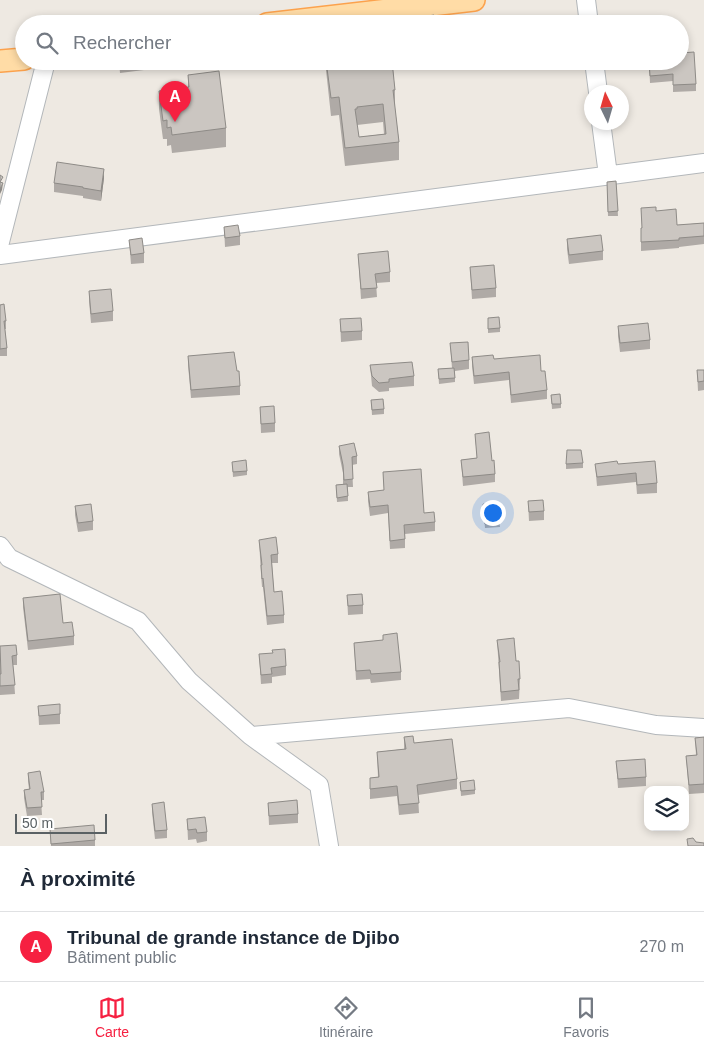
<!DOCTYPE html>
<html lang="fr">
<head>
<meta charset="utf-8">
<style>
  body { margin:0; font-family:Arial,sans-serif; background:#f2f2f3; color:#1f2937 }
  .controls { position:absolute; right:15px; bottom:15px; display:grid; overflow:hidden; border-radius:10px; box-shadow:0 2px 8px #0003 }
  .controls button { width:45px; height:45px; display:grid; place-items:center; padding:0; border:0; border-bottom:1px solid #e0e1e3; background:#fff; color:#1f2937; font:25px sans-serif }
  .compass { position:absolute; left:584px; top:85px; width:45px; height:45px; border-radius:50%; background:#fff; box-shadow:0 2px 8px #0003; rotate:355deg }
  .scale { position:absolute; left:15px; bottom:12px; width:92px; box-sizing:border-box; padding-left:5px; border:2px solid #5a6164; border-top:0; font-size:14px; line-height:18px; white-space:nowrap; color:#5a6164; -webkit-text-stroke:4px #fff; paint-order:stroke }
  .you { position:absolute; left:492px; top:512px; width:18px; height:18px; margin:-12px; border:4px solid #fff; border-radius:50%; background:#1a73e8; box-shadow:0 0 0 8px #1a73e833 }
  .badge { display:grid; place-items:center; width:32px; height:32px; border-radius:50%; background:#f62041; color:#fff; font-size:16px; font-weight:700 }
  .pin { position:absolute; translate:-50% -41px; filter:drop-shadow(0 1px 2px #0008) }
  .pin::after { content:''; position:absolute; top:26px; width:18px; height:15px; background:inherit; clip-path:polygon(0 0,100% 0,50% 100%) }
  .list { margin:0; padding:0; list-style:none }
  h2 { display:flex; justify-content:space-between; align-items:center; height:65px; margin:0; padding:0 20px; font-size:21px }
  h2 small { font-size:16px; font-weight:400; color:#747a83 }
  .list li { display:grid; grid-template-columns:32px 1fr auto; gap:15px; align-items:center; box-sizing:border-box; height:70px; padding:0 20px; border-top:1px solid #e0e1e3 }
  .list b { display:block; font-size:19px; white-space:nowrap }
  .list p { margin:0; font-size:16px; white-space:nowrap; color:#747a83 }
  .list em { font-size:16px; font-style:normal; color:#747a83 }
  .icon { flex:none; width:28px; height:28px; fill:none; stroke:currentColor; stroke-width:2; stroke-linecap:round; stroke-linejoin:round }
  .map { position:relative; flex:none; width:704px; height:846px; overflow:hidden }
  .search { position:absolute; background:#fff; box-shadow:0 2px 8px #0003; left:15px; right:15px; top:15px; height:55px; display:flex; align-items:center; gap:12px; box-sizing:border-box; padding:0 18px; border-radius:28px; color:#747a83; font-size:19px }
  .sheet { height:135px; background:#fff }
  nav { display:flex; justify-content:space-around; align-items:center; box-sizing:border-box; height:70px; border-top:1px solid #e0e1e3; background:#fff; font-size:14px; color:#747a83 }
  nav a { display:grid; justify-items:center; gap:2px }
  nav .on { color:#f62041 }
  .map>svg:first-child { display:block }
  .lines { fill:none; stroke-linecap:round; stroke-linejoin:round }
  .minor-casing { stroke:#b3b7ba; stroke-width:20 }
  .major-casing { stroke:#fca24d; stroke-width:24 }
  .minor { stroke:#fff; stroke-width:18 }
  .major { stroke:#ffdca6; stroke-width:21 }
  .wall { fill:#afaaa6; fill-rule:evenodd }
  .shaded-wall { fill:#8e8b87 }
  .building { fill:#cbc6c1; stroke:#8e8b87; fill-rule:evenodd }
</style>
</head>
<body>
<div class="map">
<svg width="704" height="846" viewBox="0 0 704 846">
  <rect width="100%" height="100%" fill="#eee9e2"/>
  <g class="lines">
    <g class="minor-casing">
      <path id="minor" d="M586,0L589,24
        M594,61L598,92
        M601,122L608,175
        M0,242L46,61
        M0,255L704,163
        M0,546L9,558L138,621L189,681L251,736L569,708L656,725L704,728
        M251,736L319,785L329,846"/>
    </g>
    <g class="major-casing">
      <path id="major" d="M267,24L474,0
        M0,61L24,59"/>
    </g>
    <use href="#minor" class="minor"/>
    <use href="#major" class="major"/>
  </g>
  <path class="wall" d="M119,61H160V68L120,73Z
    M325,61H392L395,90V108L399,142V160L345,166L339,115L331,116ZM383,122L384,134L359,137L357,125Z
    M649,61L696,84V91L673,92V81L650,83Z
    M188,75L226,128V147L172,153L171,145L167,146V139H163L159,109V91L188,87Z
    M104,178L101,201L83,198V196L54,192V183Z
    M616,181L618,216H608L607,182Z
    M641,208L656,211L677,225L704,223V244L679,247V248L641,251V228H642Z
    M224,227L240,236V245L225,247Z
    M567,239L603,251V260L569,264L567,249Z
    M129,240L144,253V263L131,264Z
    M358,254L390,272V282L376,283L377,297L361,299Z
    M470,267L496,288V297L472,299Z
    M89,291L113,311V321L91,323L89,301Z
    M0,305L6,321V329H5L7,348V356H0Z
    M488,318L500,328V332L488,333Z
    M340,319L362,331V340L341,342Z
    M618,326L650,340V349L620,352L618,336Z
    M450,343L469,360V369L455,371V382L439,384L438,369L452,368Z
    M188,356L237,371L240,386V395L191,398L188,365Z
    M472,357L494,359L541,371L547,390V399L511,403L509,380L474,384L472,366Z
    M370,365L414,376V386L389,388V391L379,392L372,386Z
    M697,370H704V390L698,391Z
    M551,395L561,404V408L552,409Z
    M371,400L384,409V414L372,415Z
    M260,407L275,423V432L261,433Z
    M475,434L492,461L495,474V482L463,486L461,460L477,458Z
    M339,446L357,456V464L352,465L353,487H348V501L337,502L336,485L343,484V473L339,454Z
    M232,462L247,471V475L233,477Z
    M583,463V468L566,469V464Z
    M595,464H618L657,483V493L637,494L636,482L597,486Z
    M383,472L424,513L435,522V531L405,534V548L390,549L388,513L370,516L368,501V492L384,490Z
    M528,501L544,511V520L529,521Z
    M483,504L501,513V517L499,518L500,527L485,528Z
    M75,506L93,521V530L78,532L75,515Z
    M259,540L278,554V563H272L274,592L284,615V623L267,625L263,587H262L261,574Z
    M347,595L363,605V614L348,615Z
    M23,598L63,623L74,636V645L28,650L23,607Z
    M383,635L401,672V680L371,683L370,679L356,680L354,643L383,640Z
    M497,640L516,661L520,679L519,699L501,701Z
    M0,646L17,655V665H13L15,694L0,695Z
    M259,654L286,666V675L272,677V683L261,684Z
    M38,706L60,714V724L39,725Z
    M404,737L414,743L457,779V789L418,795L419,813L399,815L397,796L370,799V778L378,777L377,752L404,749Z
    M704,737V793L689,794L686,756L696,755L695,738Z
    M616,761L646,777V786L618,788Z
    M28,773L44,792V800H41L42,815L27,816L24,798V790L29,789L28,781Z
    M460,782L475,790V794L461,796Z
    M268,803L298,814V823L269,825Z
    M152,804L167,830V838L155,839L152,812Z
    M187,819L207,832V841L197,843L196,839L188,840Z
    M50,829L95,840V846H51Z"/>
  <path class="shaded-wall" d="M104,169V178L101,201V191Z
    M3,183L2,190L0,194V189Z"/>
  <path class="building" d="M434,15L435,24H417L416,18Z
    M398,17L399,24H382L381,19Z
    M694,52L696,84L673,85V74L650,76L649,61H680L681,53Z
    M120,61H137L120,63Z
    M326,61H392L395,90H393L399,142L345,148L339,97L331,98ZM383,104L386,134L359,137L355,109H357V107Z
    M219,71L226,128L172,135L171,127L167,128V120L163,121L159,91L189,87L188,75Z
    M57,162L104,169L101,191L83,188V187L54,183Z
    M0,175L3,177L0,182L3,183L0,189Z
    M616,181L618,211L608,212L607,182Z
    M656,207V211L676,209L677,225L704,223V236L679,238V240L641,242V228H642L641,208Z
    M238,225L240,236L225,238L224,227Z
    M601,235L603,251L569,255L567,239Z
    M142,238L144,253L131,255L129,240Z
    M388,251L390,272L375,274L377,288L361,289L358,254Z
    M494,265L496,288L472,290L470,267Z
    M111,289L113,311L91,314L89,291Z
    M4,304L6,321H4L7,348L0,349V305Z
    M499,317L500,328L488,329V318Z
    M361,318L362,331L341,332L340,319Z
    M648,323L650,340L620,343L618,326Z
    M468,342L469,360L452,362L450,343Z
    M234,352L237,371H239L240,386L191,390L188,356Z
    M493,355L494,359L540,355L541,371H545L547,390L511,395L509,372L474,376L472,357Z
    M412,362L414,376L389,379V382L379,383L372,376L370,365Z
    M454,368L455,378L439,379L438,369Z
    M697,370H704V381L698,382Z
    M560,394L561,404H552L551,395Z
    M383,399L384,409L372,410L371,400Z
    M274,406L275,423L261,424L260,407Z
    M489,432L492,461L494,460L495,474L463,477L461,460L477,458L475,434Z
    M354,443L357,456L352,457L353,479L344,480L343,465L339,446Z
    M567,450H581L583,463L566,464Z
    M246,460L247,471L233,472L232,462Z
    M617,461L618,464L655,461L657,483L637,485L636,473L597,477L595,464Z
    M421,469L424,513L434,512L435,522L404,525L405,539L390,541L388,505L370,507L368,492L384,490L383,472Z
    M347,484L348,496L337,498L336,485Z
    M543,500L544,511L529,512L528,501Z
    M500,503L501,513H499L500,522L485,524L483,504Z
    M91,504L93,521L78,523L75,506Z
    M276,537L278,554L271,555L274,592L282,591L284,615L267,616L263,578L262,579L261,565H262L259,540Z
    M60,594L63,623L72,622L74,636L28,641L23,598Z
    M362,594L363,605L348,606L347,595Z
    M397,633L401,672L371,674L370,670L356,671L354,643L383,640V635Z
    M514,638L516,661H519L520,679H518L519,690L501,692L499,662H500L497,640Z
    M16,645L17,655L12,656L15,685L0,686V674H1L0,646Z
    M285,649L286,666L271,668L272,674L261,675L259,654L273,653L272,650Z
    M60,704V714L39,716L38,706Z
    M413,736L414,743L452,739L457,779L417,785L419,803L399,805L397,786L370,789V778L379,777L377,752L406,749L404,737Z
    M704,737V784L689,785L686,756L697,755L695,738Z
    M645,759L646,777L618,779L616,761Z
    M40,771L44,792H41L42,807L27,808L24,790L30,789L28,773Z
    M474,780L475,790L461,791L460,782Z
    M297,800L298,814L269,816L268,803Z
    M164,802L167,830L155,831L152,804Z
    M205,817L207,832L197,833L196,829L188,830L187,819Z
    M94,825L95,840L51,844L50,829Z
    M693,838L696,842L704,843V846H688L687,839Z"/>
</svg>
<div class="controls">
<button><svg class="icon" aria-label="layers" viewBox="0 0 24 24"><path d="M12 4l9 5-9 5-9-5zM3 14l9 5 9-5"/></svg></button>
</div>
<svg class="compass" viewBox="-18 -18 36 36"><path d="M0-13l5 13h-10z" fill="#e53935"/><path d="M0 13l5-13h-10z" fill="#747a83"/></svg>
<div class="scale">50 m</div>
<div class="you"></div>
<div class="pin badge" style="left:175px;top:122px">A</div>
<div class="search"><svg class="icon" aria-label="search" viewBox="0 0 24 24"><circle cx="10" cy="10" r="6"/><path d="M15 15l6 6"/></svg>Rechercher</div>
</div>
<section class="sheet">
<h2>À proximité<small></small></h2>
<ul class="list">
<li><span class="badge">A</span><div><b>Tribunal de grande instance de Djibo</b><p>Bâtiment public</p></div><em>270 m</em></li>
</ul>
</section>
<nav>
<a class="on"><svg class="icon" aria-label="map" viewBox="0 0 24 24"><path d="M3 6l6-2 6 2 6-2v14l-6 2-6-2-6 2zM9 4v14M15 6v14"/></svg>Carte</a>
<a><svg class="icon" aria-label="directions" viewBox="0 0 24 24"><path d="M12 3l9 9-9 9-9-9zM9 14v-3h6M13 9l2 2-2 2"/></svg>Itinéraire</a>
<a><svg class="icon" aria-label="saved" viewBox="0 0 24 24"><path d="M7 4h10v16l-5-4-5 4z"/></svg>Favoris</a>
</nav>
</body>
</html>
